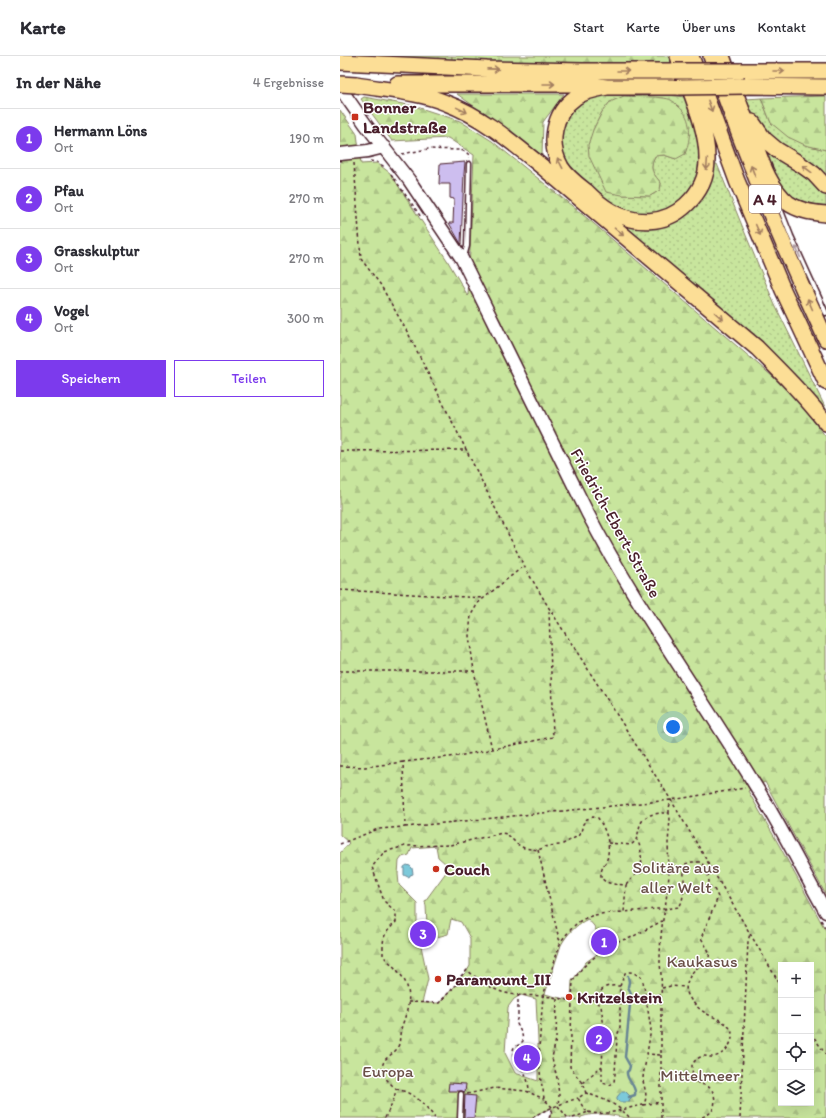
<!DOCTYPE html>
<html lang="de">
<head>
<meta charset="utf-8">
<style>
  body { margin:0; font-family:Itim,sans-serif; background:#f2f2f3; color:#2b2b33 }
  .controls { position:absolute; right:12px; bottom:12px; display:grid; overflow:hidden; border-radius:0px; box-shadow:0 4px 16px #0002 }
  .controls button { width:36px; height:36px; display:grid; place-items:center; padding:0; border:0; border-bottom:1px solid #e1e1e2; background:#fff; color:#2b2b33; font:20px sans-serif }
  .you { position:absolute; left:333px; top:671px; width:14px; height:14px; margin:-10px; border:3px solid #fff; border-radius:50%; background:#1a73e8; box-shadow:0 0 0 6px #1a73e833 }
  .badge { display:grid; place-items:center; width:26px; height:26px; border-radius:50%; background:#7c3aed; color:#fff; font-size:13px; font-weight:700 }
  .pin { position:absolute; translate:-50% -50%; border:2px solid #fff; box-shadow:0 1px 4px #0006 }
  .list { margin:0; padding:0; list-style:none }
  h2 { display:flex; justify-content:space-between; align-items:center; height:52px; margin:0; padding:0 16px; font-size:17px }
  h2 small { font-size:13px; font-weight:400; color:#7c7c81 }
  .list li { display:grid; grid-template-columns:26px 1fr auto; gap:12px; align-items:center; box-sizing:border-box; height:60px; padding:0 16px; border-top:1px solid #e1e1e2 }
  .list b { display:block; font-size:15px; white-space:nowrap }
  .list p { margin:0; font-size:13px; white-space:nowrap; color:#7c7c81 }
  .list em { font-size:13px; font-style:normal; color:#7c7c81 }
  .actions { display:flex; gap:8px; padding:12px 16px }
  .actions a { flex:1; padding:9px 0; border:1px solid #7c3aed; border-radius:0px; text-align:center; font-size:14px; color:#7c3aed }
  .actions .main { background:#7c3aed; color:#fff }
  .icon { flex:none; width:22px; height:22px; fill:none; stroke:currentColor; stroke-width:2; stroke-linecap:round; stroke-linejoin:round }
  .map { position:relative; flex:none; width:486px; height:1062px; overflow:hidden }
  header { display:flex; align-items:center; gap:24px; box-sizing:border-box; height:56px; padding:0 20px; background:#fff; border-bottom:1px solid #e1e1e2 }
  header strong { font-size:19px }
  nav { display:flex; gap:22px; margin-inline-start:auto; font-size:14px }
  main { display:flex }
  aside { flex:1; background:#fff }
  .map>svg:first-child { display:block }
  .grass { fill:url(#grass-dots); stroke:#898264; fill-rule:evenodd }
  .forest { fill:url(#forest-firs); stroke:#898264; fill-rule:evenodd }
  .water { fill:#7cc9da; stroke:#688594 }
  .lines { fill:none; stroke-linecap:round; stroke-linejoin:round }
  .stream { stroke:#688594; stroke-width:2.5 }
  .building { fill:#cdbeef; stroke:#4a1f2b }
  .lane-casing { stroke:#4a1f2b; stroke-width:7 }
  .secondary-casing { stroke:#4a1f2b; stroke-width:15 }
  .highway-casing { stroke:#4a1f2b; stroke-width:18 }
  .path { stroke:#4a1f2b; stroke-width:1.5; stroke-dasharray:3 3; stroke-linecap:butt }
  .lane { stroke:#fff; stroke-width:4 }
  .secondary { stroke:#fff; stroke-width:12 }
  .highway { stroke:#fcde96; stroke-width:15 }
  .highway-bridge-casing { stroke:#4a1f2b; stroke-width:18; stroke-linecap:butt }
  .highway-bridge { stroke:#fcde96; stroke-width:15 }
  .oneway { stroke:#a37e60 }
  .oneway2 { stroke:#ae9aa0 }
  .poi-dot { fill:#c8321e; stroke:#fff; stroke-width:1.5 }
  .labels { text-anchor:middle; stroke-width:3; stroke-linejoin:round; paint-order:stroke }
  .shield { fill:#fff; stroke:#80626b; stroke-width:1 }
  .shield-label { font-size:16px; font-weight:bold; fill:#4a1f2b }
  .poi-label { font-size:17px; font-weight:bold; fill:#4a1f2b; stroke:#fff; text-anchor:start }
  .street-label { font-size:17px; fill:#4a1f2b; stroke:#fff }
  .park-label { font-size:17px; fill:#6a5048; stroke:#fff }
</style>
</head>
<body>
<header>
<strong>Karte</strong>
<nav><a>Start</a><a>Karte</a><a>Über uns</a><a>Kontakt</a></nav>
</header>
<main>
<aside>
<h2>In der Nähe<small>4 Ergebnisse</small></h2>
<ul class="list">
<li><span class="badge">1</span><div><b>Hermann Löns</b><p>Ort</p></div><em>190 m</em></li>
<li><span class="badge">2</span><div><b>Pfau</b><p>Ort</p></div><em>270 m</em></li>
<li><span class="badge">3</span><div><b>Grasskulptur</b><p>Ort</p></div><em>270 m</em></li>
<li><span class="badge">4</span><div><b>Vogel</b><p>Ort</p></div><em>300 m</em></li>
</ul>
<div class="actions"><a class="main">Speichern</a><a>Teilen</a></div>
</aside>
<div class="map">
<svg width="486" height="1062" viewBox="0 0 486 1062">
  <defs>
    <pattern id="grass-dots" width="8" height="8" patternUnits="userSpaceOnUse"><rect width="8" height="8" fill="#c8e59d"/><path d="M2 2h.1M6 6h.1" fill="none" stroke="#adc487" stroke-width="1.8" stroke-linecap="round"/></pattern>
    <pattern id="forest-firs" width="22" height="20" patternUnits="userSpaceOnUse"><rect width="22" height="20" fill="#c8e59d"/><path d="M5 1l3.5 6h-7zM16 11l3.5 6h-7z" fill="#adc487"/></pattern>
  </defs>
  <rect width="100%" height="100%" fill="#fff"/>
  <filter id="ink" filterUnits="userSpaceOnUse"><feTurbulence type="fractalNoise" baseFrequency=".025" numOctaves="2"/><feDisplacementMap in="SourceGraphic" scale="8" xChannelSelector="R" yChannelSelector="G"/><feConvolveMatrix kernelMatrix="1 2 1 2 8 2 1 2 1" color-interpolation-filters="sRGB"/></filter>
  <g filter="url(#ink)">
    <path class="grass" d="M1,0H112V7Z
      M262,36H302L345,41L353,61L363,96L360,118L352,136L338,148L314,159L276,153L231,117L218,90L226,57L244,42ZM270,46L336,103L324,99L315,100C309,113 312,116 321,127L320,134L310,140L282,139L253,74L262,56Z
      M421,42L431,67L465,89L486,94V123L437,87L414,60L406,43Z
      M422,86L476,127L486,140V153L458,148L437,128Z
      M375,108H377L405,177L434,247L486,353V357L272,163L325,168L350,155L366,135L371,110Z"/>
    <path class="forest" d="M112,0H328L332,10L112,7Z
      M117,38H224L203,66L202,99Z
      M284,40C294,41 324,40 331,44C333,45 336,48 338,50C353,62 351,82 345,98L336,103L324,99L315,100C309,113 312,116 321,127L320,134L310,140L282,139L266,136L249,100L248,89L253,74L262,56L270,46Z
      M486,40V94L465,89L448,81L431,67L421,42Z
      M24,41L74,50L120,65L152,85L253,167L453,338L486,381V839L425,726L408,735L439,789L486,875V1062H285C271,1058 255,1056 241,1061V1062H210L212,1052C206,1055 197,1056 193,1062H0V797L9,787L0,779V54L17,78L21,108L37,107L50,117L107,204L128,240L134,99L108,82L52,85L21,43ZM96,790L98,801L106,808L107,815L85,845L86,850L87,869L90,878L97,881L108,878L111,863L121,866L130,882V910L127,915L121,921L117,928L99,947H82L88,923L77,871V847L59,829L58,818L59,805L62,801L69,799L72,792ZM248,863L254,870L259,881L266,884L267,891L246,906L232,925L231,943H224L205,938L221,889C227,878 237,868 248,863ZM441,909H471V1047H441ZM181,939L196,943L198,984V1025L175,1017L165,997L168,951L174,943Z"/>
    <path class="water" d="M67,809L70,810L72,812L73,818L70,819V820L68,821L64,819V811Z
      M282,1035H285L290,1040H293L289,1044L290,1046H279L277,1044V1041Z"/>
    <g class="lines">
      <path class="stream" d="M288,920L289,926L288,931L290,935L291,938L285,1001L290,1010L289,1014L287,1016C286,1025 297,1029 295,1039L289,1041"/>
    </g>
    <path class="building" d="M125,106L124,118L121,188L109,167H113L114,143L110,142V128H99L100,108Z
      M109,1027L126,1028L125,1036L122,1035H108Z
      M125,1039L136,1040L134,1062H124Z"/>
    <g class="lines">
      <g class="lane-casing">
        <path id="lane" d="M436,142L451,180L486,257
          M124,201L127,190L129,108
          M120,1062L121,1038"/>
      </g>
      <g class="secondary-casing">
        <path id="secondary" d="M0,32L26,69L69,124L122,203L248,458C297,552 360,638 415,729C441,770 462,814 486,856
          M0,98L28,95L44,91"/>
      </g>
      <g class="highway-casing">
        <path id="highway" d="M351,0L397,125L443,234L486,326
          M371,0C404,96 443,191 486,283
          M382,0C392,27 401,54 412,80C421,104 428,130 448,147C459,155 473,157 486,158
          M0,6L147,13L242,15H334
          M400,15H486
          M57,28H239L267,31H339
          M16,29C45,34 79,36 106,47C144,61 174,88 205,113L417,292C441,316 465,340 486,367
          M405,30L486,31
          M267,31C256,33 245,35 236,41C213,57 208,88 221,111C227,121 238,129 247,136C254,143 262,150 271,155C295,169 325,169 346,149C359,137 367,122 367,104C368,71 348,32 338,0
          M412,66L424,83L437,94L460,108L474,118L486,131"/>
      </g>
      <path class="path" d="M62,98L88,93L119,94L125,95L129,99V102
        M30,105L37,106L46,112
        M14,107L21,203L40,228L69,279L184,510L209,552L331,744L441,930
        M51,118L81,161
        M0,395L127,394
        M0,534L144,542
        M0,615H134
        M152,693L134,615L129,580L131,559L138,547L166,524L184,510
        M0,710L25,711L63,706
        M329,757V752L331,745
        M65,771L331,744L405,732
        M268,787L291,789C298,783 297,781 299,773C302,757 316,757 329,757L330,763L328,787L329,820L325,853L339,851C344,845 344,829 344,821C344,816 343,813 345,808L352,806H361C368,816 369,818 369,830L374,833L378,841L361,882L370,897L368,905C356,912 352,914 347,927C345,933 347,938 351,944C355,949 359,953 364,956C374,963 394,966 392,982C390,992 381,1001 371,1001C367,1001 365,999 361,1001C357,1002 355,1005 352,1008C352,1014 352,1022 357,1026C362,1029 367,1029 371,1033C376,1039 376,1051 371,1056C368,1059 363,1061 359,1062
        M0,788L38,773L65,771L63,706L118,700L213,681L209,554
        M198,794L219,883L221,885C226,879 231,873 236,868C249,857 268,857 284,856
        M329,811L335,810L343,812
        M286,829L295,819L303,816C300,804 303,794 297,784
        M481,864L486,873
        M322,932L331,930L345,931
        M178,938V960L176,966L182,978L183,985L179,989L174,991C169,1004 182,1009 186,1020C188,1025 189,1031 189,1036
        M306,940C313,942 314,939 321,939
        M217,943L216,983L212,1002L217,1022L219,1039L218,1050L227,1061L231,1062
        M253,944C259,941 259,936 264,932C268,929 276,930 280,930
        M68,946L99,947L117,928L120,921L127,914C140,925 153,935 170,938C180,940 191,939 201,940C212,940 222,944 232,944L230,1011L242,1027L246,1037
        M471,977L486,999
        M321,999V1062
        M242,1027L262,1010
        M56,1033C73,1036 85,1048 95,1062
        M127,1038L155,1032L186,1035L204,1043
        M303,1049L320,1046
        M248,1056C266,1061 285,1052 303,1049C309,1041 304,1032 303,1024C303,1016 306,1006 307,998
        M45,1062L54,1043L56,1033C51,1028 44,1022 43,1016C40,1003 50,1001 56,994C61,988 59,980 61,973C62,969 64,965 65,961C75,931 64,920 43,900C43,881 42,880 56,866V856L44,845L32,811L44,796L65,790L110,789L162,777L167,778L177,788L184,792L198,794L208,790L221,789L238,780L241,776L243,768L247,763L253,761L258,762C265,773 270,785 268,798C268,804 264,808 262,813C256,829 276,828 286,829L284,856L317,853H325C321,871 320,890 320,907C321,918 322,928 321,939V999L307,998L311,973L304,930L302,922C296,918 291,914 285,917L280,930V971L277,981L275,1018L274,1026L270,1029L262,1027V1010L264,971L261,950L253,944L242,943L232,944L233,925L242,912L257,899L278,885L290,882L322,865
        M193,1062C197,1056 229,1045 238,1042
        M209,1062L213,1052L204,1043L203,1033L201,1026L199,1003L200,996L199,992L203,940L221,885
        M233,1062L248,1056L244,1053L238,1042L246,1037C265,1044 276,1047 290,1062
        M400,1062L408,885L410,878"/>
      <use href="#lane" class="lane"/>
      <use href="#secondary" class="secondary"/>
      <use href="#highway" class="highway"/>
      <g class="highway-bridge-casing">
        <path id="highway-bridge" d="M334,15H400
          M0,28L16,29
          M339,31L405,30"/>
      </g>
      <use href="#highway-bridge" class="highway-bridge"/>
    </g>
    <defs><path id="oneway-shaft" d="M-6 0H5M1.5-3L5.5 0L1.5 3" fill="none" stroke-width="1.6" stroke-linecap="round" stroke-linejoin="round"/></defs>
    <g class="oneway">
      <use href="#oneway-shaft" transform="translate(153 13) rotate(1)"/>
      <use href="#oneway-shaft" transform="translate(283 15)"/>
      <use href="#oneway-shaft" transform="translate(439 15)"/>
      <use href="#oneway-shaft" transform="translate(209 28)"/>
      <use href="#oneway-shaft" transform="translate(370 50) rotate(70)"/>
      <use href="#oneway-shaft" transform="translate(122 54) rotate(26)"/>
      <use href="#oneway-shaft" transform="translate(220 107) rotate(-117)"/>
      <use href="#oneway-shaft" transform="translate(367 108) rotate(94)"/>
      <use href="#oneway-shaft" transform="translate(467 113) rotate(-143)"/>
      <use href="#oneway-shaft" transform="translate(413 115) rotate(-111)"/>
      <use href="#oneway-shaft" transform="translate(418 174) rotate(67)"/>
      <use href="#oneway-shaft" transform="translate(279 176) rotate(40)"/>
      <use href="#oneway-shaft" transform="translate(470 248) rotate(-114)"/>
      <use href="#oneway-shaft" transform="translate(379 260) rotate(41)"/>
    </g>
    <use class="oneway2" href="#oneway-shaft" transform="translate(458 196) rotate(-114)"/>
  </g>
  <g class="poi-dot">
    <rect x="11" y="57" width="8" height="8" rx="2"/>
    <circle cx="96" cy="813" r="4"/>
    <circle cx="98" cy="923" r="4"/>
    <circle cx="229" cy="941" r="4"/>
  </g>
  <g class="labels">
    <rect class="shield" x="409" y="129" width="32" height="28" rx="3"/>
    <g class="shield-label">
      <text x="425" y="149">A 4</text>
    </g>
    <g class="poi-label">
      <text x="23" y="57">Bonner<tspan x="23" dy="20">Landstraße</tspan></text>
      <text x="104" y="819">Couch</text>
      <text x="106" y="929">Paramount_III</text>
      <text x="237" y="947">Kritzelstein</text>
    </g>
    <g class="street-label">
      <text transform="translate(276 467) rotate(61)" y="6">Friedrich-Ebert-Straße</text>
    </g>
    <g class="park-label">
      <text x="336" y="817">Solitäre aus<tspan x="336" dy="20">aller Welt</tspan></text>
      <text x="362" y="911">Kaukasus</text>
      <text x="48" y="1021">Europa</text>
      <text x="360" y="1025">Mittelmeer</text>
    </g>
  </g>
</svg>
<div class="controls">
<button>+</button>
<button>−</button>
<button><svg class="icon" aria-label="locate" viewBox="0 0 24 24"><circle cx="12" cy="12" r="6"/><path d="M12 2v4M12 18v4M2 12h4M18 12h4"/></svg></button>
<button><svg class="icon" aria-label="layers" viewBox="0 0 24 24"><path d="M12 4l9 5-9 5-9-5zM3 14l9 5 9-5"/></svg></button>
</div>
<div class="you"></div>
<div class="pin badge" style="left:264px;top:886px">1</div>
<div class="pin badge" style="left:259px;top:983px">2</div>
<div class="pin badge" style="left:83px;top:878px">3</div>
<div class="pin badge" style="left:187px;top:1002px">4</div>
</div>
</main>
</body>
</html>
